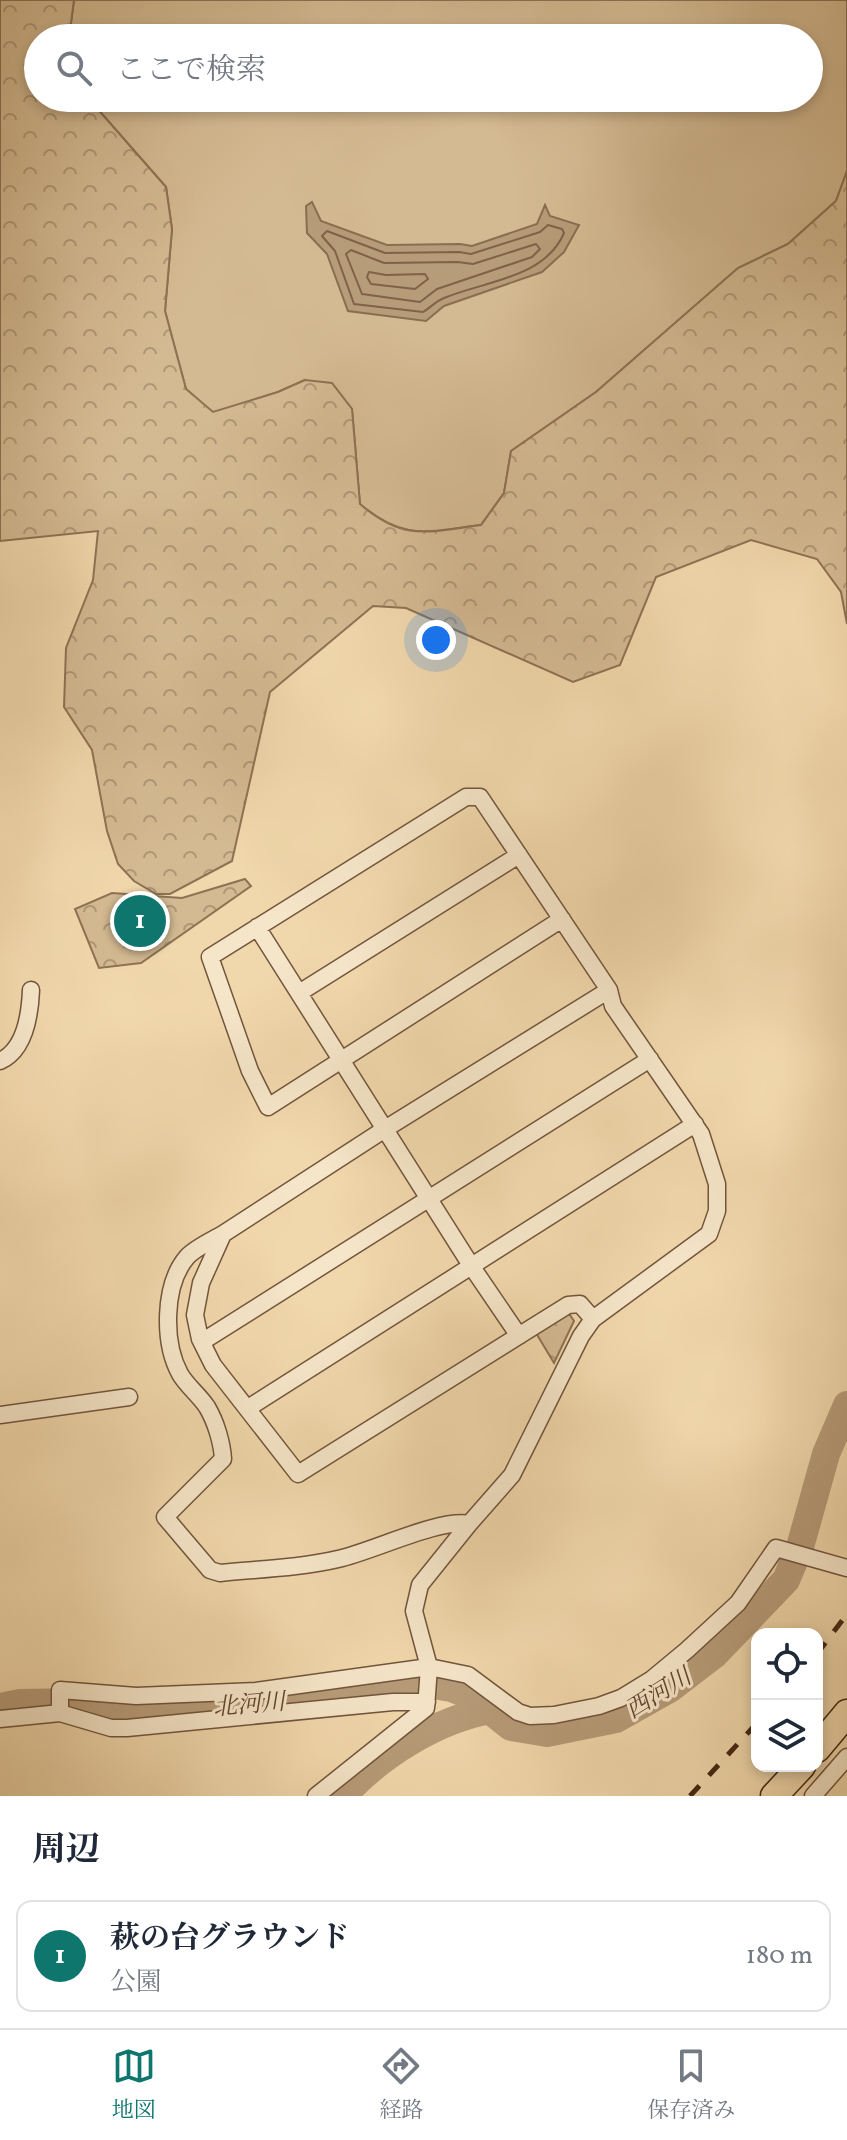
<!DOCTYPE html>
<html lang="ja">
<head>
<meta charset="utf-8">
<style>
  body { margin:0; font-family:Vollkorn,"Noto Serif JP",serif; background:#f6f6f7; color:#1f2937 }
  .controls { position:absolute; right:24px; bottom:24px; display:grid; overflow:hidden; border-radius:16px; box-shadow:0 4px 12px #0003 }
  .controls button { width:72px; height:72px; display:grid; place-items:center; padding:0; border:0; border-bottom:2px solid #e0e1e3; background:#fff; color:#1f2937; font:40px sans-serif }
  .you { position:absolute; left:436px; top:640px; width:28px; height:28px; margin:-20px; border:6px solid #fff; border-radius:50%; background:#1a73e8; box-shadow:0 0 0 12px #1a73e833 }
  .badge { display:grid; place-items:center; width:52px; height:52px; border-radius:50%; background:#0f766e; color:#fff; font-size:26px; font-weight:700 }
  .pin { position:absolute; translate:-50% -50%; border:4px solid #fff; box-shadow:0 2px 8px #0006 }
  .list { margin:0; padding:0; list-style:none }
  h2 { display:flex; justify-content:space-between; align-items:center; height:104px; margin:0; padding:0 32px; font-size:34px }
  h2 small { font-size:26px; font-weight:400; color:#747a83 }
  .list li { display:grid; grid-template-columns:52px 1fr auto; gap:24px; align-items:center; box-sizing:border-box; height:112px; margin:0 16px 16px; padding:0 16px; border:2px solid #e0e1e3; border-radius:16px }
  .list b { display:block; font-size:30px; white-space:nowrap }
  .list p { margin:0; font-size:26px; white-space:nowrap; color:#747a83 }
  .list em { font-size:26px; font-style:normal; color:#747a83 }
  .icon { flex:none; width:44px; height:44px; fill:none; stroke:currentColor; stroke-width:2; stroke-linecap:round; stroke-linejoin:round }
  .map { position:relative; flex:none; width:847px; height:1796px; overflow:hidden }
  .search { position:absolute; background:#fff; box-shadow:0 4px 12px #0003; left:24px; right:24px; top:24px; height:88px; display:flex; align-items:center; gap:20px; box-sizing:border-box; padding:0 28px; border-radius:44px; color:#747a83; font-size:30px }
  .sheet { height:232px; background:#fff }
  nav { display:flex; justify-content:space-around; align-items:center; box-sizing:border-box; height:112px; border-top:2px solid #e0e1e3; background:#fff; font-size:22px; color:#747a83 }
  nav a { display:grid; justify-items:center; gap:4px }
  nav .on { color:#0f766e }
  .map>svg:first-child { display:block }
  .grass { fill:#d4ba92; stroke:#8e7254; stroke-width:2 }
  .forest { fill:url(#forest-crowns); stroke:#8e7254; stroke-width:2 }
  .water { fill:#b79c79; stroke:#8a6e51; stroke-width:2 }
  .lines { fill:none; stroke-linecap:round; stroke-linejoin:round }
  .shore { stroke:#7f6248; stroke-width:2 }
  .river { stroke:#b79c79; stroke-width:28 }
  .minor-casing { stroke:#72553c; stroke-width:19 }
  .trunk-casing { stroke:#472916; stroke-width:29 }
  .minor { stroke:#f6e6c9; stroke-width:16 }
  .trunk { stroke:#f1d8ac; stroke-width:26 }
  .rail { stroke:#472916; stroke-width:5; stroke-dasharray:14 14; stroke-linecap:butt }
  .labels { text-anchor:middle; stroke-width:6; stroke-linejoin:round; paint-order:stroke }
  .water-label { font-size:24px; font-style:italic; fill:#63462f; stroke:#f6e6c9 }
</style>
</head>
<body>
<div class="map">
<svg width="847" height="1796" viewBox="0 0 847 1796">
  <defs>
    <pattern id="forest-crowns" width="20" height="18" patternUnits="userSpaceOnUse" patternTransform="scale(2)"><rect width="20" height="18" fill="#d4ba92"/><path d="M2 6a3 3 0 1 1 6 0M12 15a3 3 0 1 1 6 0" fill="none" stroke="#ae9776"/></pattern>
  </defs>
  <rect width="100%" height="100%" fill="#f1d8ac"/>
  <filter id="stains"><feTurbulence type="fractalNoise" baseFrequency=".0025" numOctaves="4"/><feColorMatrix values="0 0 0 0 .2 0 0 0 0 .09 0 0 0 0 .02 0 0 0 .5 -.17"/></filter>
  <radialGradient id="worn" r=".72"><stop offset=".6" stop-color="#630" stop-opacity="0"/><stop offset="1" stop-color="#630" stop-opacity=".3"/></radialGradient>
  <path class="grass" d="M74,0H847V171L836,201L788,244L738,268L596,392L511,451L504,493L481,525C427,531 405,542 360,504L352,409L305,380L278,392L213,413L186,389L165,311L172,229L166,187L88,98H809V38H69Z"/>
  <path class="forest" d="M0,0H74L69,38H38V98H88L166,187L172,229L165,311L186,389L213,412L278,392L305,380L332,383L352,409L360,504C404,542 428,532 481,525L504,493L511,451L596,392L738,268L788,244L836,201L847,171V624L841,592L817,559L751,540L656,577L620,665L573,682L406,608L373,606L270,692L232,861L170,894H156L134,881L118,864L107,831L92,750L64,707L66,648L93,580L98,531L0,541Z
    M245,879L251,886L141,963L99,968L75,909L112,893L182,898Z
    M566,1315H570L574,1321L554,1363L536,1333Z"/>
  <path class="water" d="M312,202L321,221L387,245L460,244L472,246L537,224L545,205L550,216L579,225L564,252L542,272L444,306L426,321L348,311L327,254L307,233L306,206Z"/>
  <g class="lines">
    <path class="shore" d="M548,225L562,229L564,233C545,278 485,281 444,298C436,301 430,308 423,312L354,304L335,251L322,236L327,231L385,253L459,252L471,254L540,232Z
      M536,244L540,249L532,257L437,289L420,302L362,294L346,254L351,250L384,263L458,262L473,264Z
      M369,272L386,275L425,274L428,279L415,289L371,284L367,277Z"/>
    <path class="river" d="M0,1707L20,1703L76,1702L121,1710L166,1712L239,1701L383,1691L415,1682L451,1688L472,1696L511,1727L547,1733L616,1719L671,1688L714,1655L786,1580L800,1547L826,1454L847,1405
      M343,1796C379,1756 436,1720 490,1710"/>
    <g class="minor-casing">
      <path id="minor" d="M257,927L472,1267L519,1336
        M299,993L519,855
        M0,1061C25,1050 30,1014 31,990
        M223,1234L385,1129L609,990
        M200,1339L208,1338L650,1059
        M248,1408L695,1124
        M0,1415L129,1397
        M469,1524C440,1518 371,1552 338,1559C300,1568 259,1569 220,1573L210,1570L165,1517L223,1459C222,1443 216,1422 207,1407C199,1395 187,1386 180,1374C163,1343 163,1285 187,1257C195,1248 211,1241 223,1234L201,1283L195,1315L200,1339L213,1365L298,1474L568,1305L580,1304L593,1319
        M60,1713V1690L136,1696L256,1691L429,1667L468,1675L518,1712L530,1716L554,1715L599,1706L621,1698L652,1679L687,1650L738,1603L776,1548L847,1568
        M0,1719L60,1713L111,1728H127L393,1702H427
        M316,1796L426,1708L429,1667L414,1611L420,1585L469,1524L512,1475L581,1336L593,1319L709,1234L717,1211V1184L701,1134L613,1006L609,990L480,797H466L210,957L250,1071L268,1107L562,919
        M813,1796L847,1757"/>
    </g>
    <g class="trunk-casing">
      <path id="trunk" d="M817,1749L847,1713
        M774,1796L802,1766"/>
    </g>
    <use href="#minor" class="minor"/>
    <use href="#trunk" class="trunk"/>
    <path class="rail" d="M817,1654L847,1614
      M690,1796L757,1723"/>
  </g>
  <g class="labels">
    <g class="water-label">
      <text transform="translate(658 1693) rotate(-32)" y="8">西河川</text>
      <text transform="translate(249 1704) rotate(-5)" y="8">北河川</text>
    </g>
  </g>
  <rect width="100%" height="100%" filter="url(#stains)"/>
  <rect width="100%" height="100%" fill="url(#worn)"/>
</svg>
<div class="controls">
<button><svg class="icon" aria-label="locate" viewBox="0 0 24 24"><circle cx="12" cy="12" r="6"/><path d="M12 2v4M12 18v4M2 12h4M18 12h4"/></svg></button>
<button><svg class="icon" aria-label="layers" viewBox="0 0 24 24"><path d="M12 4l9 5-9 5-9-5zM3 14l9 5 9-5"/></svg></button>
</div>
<div class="you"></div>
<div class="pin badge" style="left:140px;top:921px">1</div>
<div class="search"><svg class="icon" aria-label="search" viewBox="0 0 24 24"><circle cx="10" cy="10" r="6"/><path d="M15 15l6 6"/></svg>ここで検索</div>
</div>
<section class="sheet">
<h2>周辺<small></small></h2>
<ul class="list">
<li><span class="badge">1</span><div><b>萩の台グラウンド</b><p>公園</p></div><em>180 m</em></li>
</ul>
</section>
<nav>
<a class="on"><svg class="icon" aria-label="map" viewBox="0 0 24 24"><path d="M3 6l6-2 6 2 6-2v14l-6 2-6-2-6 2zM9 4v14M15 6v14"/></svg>地図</a>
<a><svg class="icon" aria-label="directions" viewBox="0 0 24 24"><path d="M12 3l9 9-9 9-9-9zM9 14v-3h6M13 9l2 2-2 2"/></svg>経路</a>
<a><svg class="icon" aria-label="saved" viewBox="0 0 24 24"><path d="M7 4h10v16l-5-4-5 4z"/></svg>保存済み</a>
</nav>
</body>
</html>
